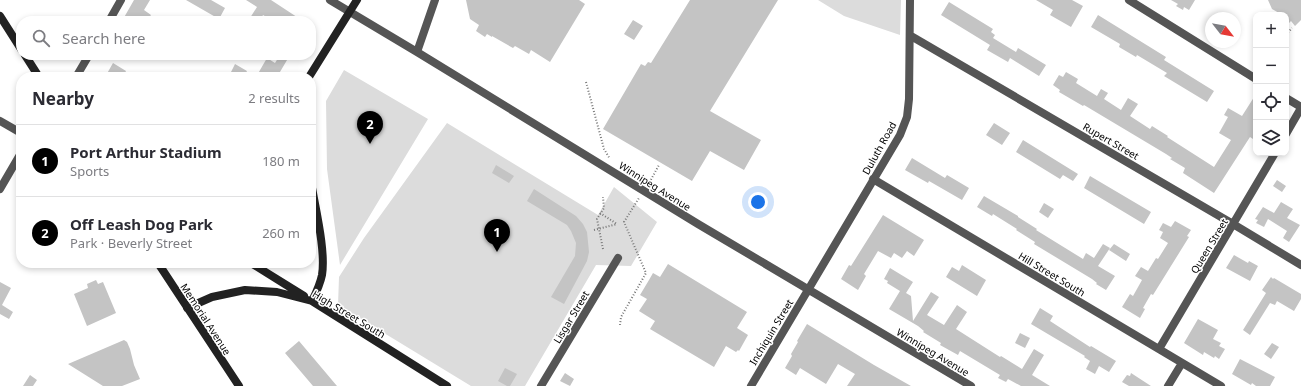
<!DOCTYPE html>
<html lang="en">
<head>
<meta charset="utf-8">
<style>
  body { margin:0; font-family:"Noto Sans",sans-serif; background:#f7f7f7; color:#2b2b33 }
  .controls { position:absolute; right:12px; top:12px; display:grid; overflow:hidden; border-radius:8px; box-shadow:0 2px 6px #0003 }
  .controls button { width:36px; height:36px; display:grid; place-items:center; padding:0; border:0; border-bottom:1px solid #e1e1e2; background:#fff; color:#2b2b33; font:20px sans-serif }
  .compass { position:absolute; left:1205px; top:12px; width:36px; height:36px; border-radius:50%; background:#fff; box-shadow:0 2px 6px #0003; rotate:121deg }
  .you { position:absolute; left:758px; top:202px; width:14px; height:14px; margin:-10px; border:3px solid #fff; border-radius:50%; background:#1a73e8; box-shadow:0 0 0 6px #1a73e833 }
  .badge { display:grid; place-items:center; width:26px; height:26px; border-radius:50%; background:#000; color:#fff; font-size:13px; font-weight:700 }
  .pin { position:absolute; translate:-50% -33px; filter:drop-shadow(0 1px 2px #0008) }
  .pin::after { content:''; position:absolute; top:21px; width:14px; height:12px; background:inherit; clip-path:polygon(0 0,100% 0,50% 100%) }
  .list { margin:0; padding:0; list-style:none }
  h2 { display:flex; justify-content:space-between; align-items:center; height:52px; margin:0; padding:0 16px; font-size:17px }
  h2 small { font-size:13px; font-weight:400; color:#7c7c81 }
  .list li { display:grid; grid-template-columns:26px 1fr auto; gap:12px; align-items:center; box-sizing:border-box; height:72px; padding:0 16px; border-top:1px solid #e1e1e2 }
  .list b { display:block; font-size:15px; white-space:nowrap }
  .list p { margin:0; font-size:13px; white-space:nowrap; color:#7c7c81 }
  .list em { font-size:13px; font-style:normal; color:#7c7c81 }
  .icon { flex:none; width:22px; height:22px; fill:none; stroke:currentColor; stroke-width:2; stroke-linecap:round; stroke-linejoin:round }
  .map { position:relative; flex:none; width:1301px; height:386px; overflow:hidden }
  .search { position:absolute; background:#fff; box-shadow:0 2px 6px #0003; left:16px; top:16px; width:300px; height:44px; display:flex; align-items:center; gap:10px; box-sizing:border-box; padding:0 14px; border-radius:16px; color:#7c7c81; font-size:15px }
  .panel { position:absolute; background:#fff; box-shadow:0 2px 6px #0003; left:16px; top:72px; width:300px; height:196px; border-radius:16px }
  .map>svg:first-child { display:block }
  .green { fill:#dcdcdc }
  .building { fill:#c4c4c4 }
  .lines { fill:none; stroke-linecap:round; stroke-linejoin:round }
  .path { stroke:#777; stroke-width:2; stroke-dasharray:1 2; stroke-linecap:butt }
  .street { stroke:#555; stroke-width:8 }
  .secondary { stroke:#222; stroke-width:8 }
  .labels { text-anchor:middle; stroke-width:3; stroke-linejoin:round; paint-order:stroke }
  .street-label { font-size:10px; fill:#000; stroke:#fff }
</style>
</head>
<body>
<div class="map">
<svg width="1301" height="386" viewBox="0 0 1301 386">
  <rect width="100%" height="100%" fill="#fff"/>
  <path class="green" d="M818,0H901L900,35L844,16Z
    M344,70L428,119L340,265L327,169L326,101Z
    M447,123L598,215L614,187L657,222L631,266L596,265L525,386H471L338,305L339,277L364,238Z"/>
  <path class="building" d="M134,0H150L144,10L151,15L147,21H122Z
    M186,0H211L225,8L219,19Z
    M246,0H271L303,21H273L263,15L260,21H248L257,7Z
    M466,0H579L585,4L550,62L531,50L529,54L515,46L513,48L492,36V37L487,34L485,37L476,31L479,25L470,19Z
    M690,0H778L710,111L761,140L744,170L710,151L692,181L603,129L641,64L645,66L648,62L651,63Z
    M1036,0H1072L1083,6L1071,27L1050,15L1053,10Z
    M1171,0H1195L1189,10L1184,7L1183,10L1176,6L1178,4Z
    M1268,0H1301V20L1295,26L1291,21L1286,26V15H1280L1279,13L1272,9Z
    M949,2L993,29L991,32L995,35L993,38L1016,52L1018,48L1046,65L1039,76L1010,58L1008,62L987,50L990,45L941,15Z
    M1098,15L1166,57L1164,60L1214,91L1207,102L1164,76L1167,73L1137,55L1136,57L1119,47L1120,44L1091,27Z
    M633,20L643,26L634,40L624,34Z
    M280,55H290L277,77H256L267,58L275,63Z
    M113,63L126,71L123,77H105Z
    M235,64L247,71L244,77H235L230,74Z
    M1066,72L1078,79L1076,83L1097,96L1101,89L1108,93L1104,99L1121,110L1128,98L1138,104L1130,116L1150,129L1152,126L1168,136L1167,137L1214,167L1231,140L1219,133L1228,117L1224,115L1228,108L1242,116L1256,94V141L1250,137L1214,193L1183,173L1185,168L1170,159L1172,158L1166,154L1084,105L1083,106L1059,92L1060,90L1053,85L1059,75L1063,77Z
    M994,123L1010,133L1002,145L986,135Z
    M1023,140L1078,174L1073,181L1063,175L1060,179L1016,152Z
    M912,158L945,178L947,175L969,188L962,200L929,181L928,183L905,170Z
    M496,165L514,176L509,183L492,173Z
    M1090,176L1151,212L1144,224L1084,188Z
    M1277,180L1286,186L1282,192L1273,186Z
    M534,189L576,216L583,224L587,232L589,252L587,261L564,304L551,297L575,256L576,243L571,231L567,225L527,201Z
    M984,196L1018,216V217L1037,229L1036,230L1083,259L1086,253L1094,258L1103,244L1110,248L1098,266L1115,276L1106,290L1096,284L1097,283L1092,279L1034,244L1035,242L1016,230L1017,229L993,214L992,216L977,207Z
    M1281,202L1293,209L1287,218L1300,225L1289,242L1283,238L1287,231L1268,219L1264,227L1256,223L1258,220L1255,219L1263,207L1274,213Z
    M1044,203L1054,209L1048,218L1039,212Z
    M883,215L924,240L914,256L907,251L902,258L894,253L891,258L878,251L864,274L866,276L858,290L841,279L849,265L851,266Z
    M1175,221L1191,230L1187,236L1189,237L1153,295L1151,294L1143,308L1145,309L1140,318L1122,307L1130,294L1133,296L1142,280L1135,276L1141,267L1148,271L1156,258L1158,259L1168,243L1160,238L1163,232L1159,230L1163,223L1171,227Z
    M1114,244L1130,254L1126,261L1109,250Z
    M1234,255L1248,263L1249,261L1258,266L1250,281L1226,268Z
    M668,264L747,312L737,328L748,335L739,351L738,350L736,352L726,346L714,367L650,329L655,321L639,311L647,299L640,295L649,280L653,273L660,277Z
    M962,265L986,280L977,296L946,277L952,267L959,271Z
    M890,268L913,282L906,293L911,296L913,321L931,292L939,297L927,315L944,325L957,305L967,312L956,329L1000,357L1001,356L1022,369L1034,349L1044,355L1032,375L1050,386H1021L1008,379L1006,382L998,378L1000,375L960,351L958,355L940,345L941,343L923,332L924,331L918,326L889,309L900,291L887,283L888,281L884,279Z
    M1271,277L1273,279L1274,278L1301,294V299L1294,311L1277,301L1275,305L1270,303L1250,335L1243,330L1266,293L1262,290Z
    M96,280L98,284L103,282L116,313L87,326L74,294L88,288L87,284Z
    M0,282L11,288L2,305L13,312L9,319L0,314Z
    M1040,308L1053,316L1050,321L1090,347L1091,346L1116,361L1109,372L1099,366L1095,374L1086,369L1090,361L1084,357L1085,356L1031,324Z
    M1198,319L1218,330L1213,339L1221,343L1219,346L1225,349L1219,359L1215,356L1214,358L1204,352L1203,355L1184,343Z
    M807,324L874,365L911,386H847L855,374L838,364L826,384L800,368L796,375L785,368L792,356L791,354L798,342L797,341Z
    M1020,333L1030,338L1025,348L1015,343Z
    M124,340L127,342L130,349L134,365L140,379L122,386H103L68,364Z
    M299,341L337,386H313L285,353Z
    M1272,343L1279,347L1271,359L1264,354Z
    M1240,359L1275,377L1270,386H1256L1252,383L1251,385L1232,374Z
    M505,368L517,374L510,386H507L498,381Z
    M565,373L574,379L570,386L560,381Z
    M1131,373L1151,386H1129L1122,382L1127,375L1130,376Z
    M30,375L37,380L33,386H23Z"/>
  <g class="lines">
    <path class="path" d="M1286,35L1292,28
      M586,82L604,149L610,159
      M648,185L659,165
      M600,213L617,224
      M594,230L617,224
      M603,249L597,219L604,208L603,197
      M620,325L621,317L646,273L624,222L639,198"/>
    <path class="street" d="M330,0L417,52L698,224L971,386
      M1129,0L1256,79
      M109,21L121,0
      M911,36L1233,224L1301,265
      M417,52L435,0
      M76,77L89,55
      M1286,98L1301,107
      M0,121L21,133
      M1286,134L1301,108
      M873,179L1221,386
      M0,189L21,153
      M1159,349L1275,153
      M541,386L618,258
      M751,386L900,135L907,117L909,99L910,0
      M1168,386L1182,363"/>
    <path class="secondary" d="M0,16L21,49
      M25,55L39,77
      M309,77L357,0
      M311,182C315,207 326,250 322,275C320,285 316,293 312,301
      M158,263L239,386
      M251,263L304,296
      M187,308L212,297L245,290L277,292L312,301L447,386"/>
  </g>
  <g class="labels">
    <g class="street-label">
      <text transform="translate(1111 141) rotate(30)" y="4">Rupert Street</text>
      <text transform="translate(879 148) rotate(-61)" y="4">Duluth Road</text>
      <text transform="translate(655 186) rotate(32)" y="4">Winnipeg Avenue</text>
      <text transform="translate(1209 246) rotate(-59)" y="4">Queen Street</text>
      <text transform="translate(1052 274) rotate(31)" y="4">Hill Street South</text>
      <text transform="translate(349 314) rotate(31)" y="4">High Street South</text>
      <text transform="translate(571 317) rotate(-59)" y="4">Lisgar Street</text>
      <text transform="translate(206 319) rotate(57)" y="4">Memorial Avenue</text>
      <text transform="translate(771 332) rotate(-59)" y="4">Inchiquin Street</text>
      <text transform="translate(933 352) rotate(31)" y="4">Winnipeg Avenue</text>
    </g>
  </g>
</svg>
<div class="controls">
<button>+</button>
<button>−</button>
<button><svg class="icon" aria-label="locate" viewBox="0 0 24 24"><circle cx="12" cy="12" r="6"/><path d="M12 2v4M12 18v4M2 12h4M18 12h4"/></svg></button>
<button><svg class="icon" aria-label="layers" viewBox="0 0 24 24"><path d="M12 4l9 5-9 5-9-5zM3 14l9 5 9-5"/></svg></button>
</div>
<svg class="compass" viewBox="-18 -18 36 36"><path d="M0-13l5 13h-10z" fill="#e53935"/><path d="M0 13l5-13h-10z" fill="#7c7c81"/></svg>
<div class="you"></div>
<div class="pin badge" style="left:497px;top:252px">1</div>
<div class="pin badge" style="left:370px;top:144px">2</div>
<div class="search"><svg class="icon" aria-label="search" viewBox="0 0 24 24"><circle cx="10" cy="10" r="6"/><path d="M15 15l6 6"/></svg>Search here</div>
<section class="panel">
<h2>Nearby<small>2 results</small></h2>
<ul class="list">
<li><span class="badge">1</span><div><b>Port Arthur Stadium</b><p>Sports</p></div><em>180 m</em></li>
<li><span class="badge">2</span><div><b>Off Leash Dog Park</b><p>Park · Beverly Street</p></div><em>260 m</em></li>
</ul>
</section>
</div>
</body>
</html>
